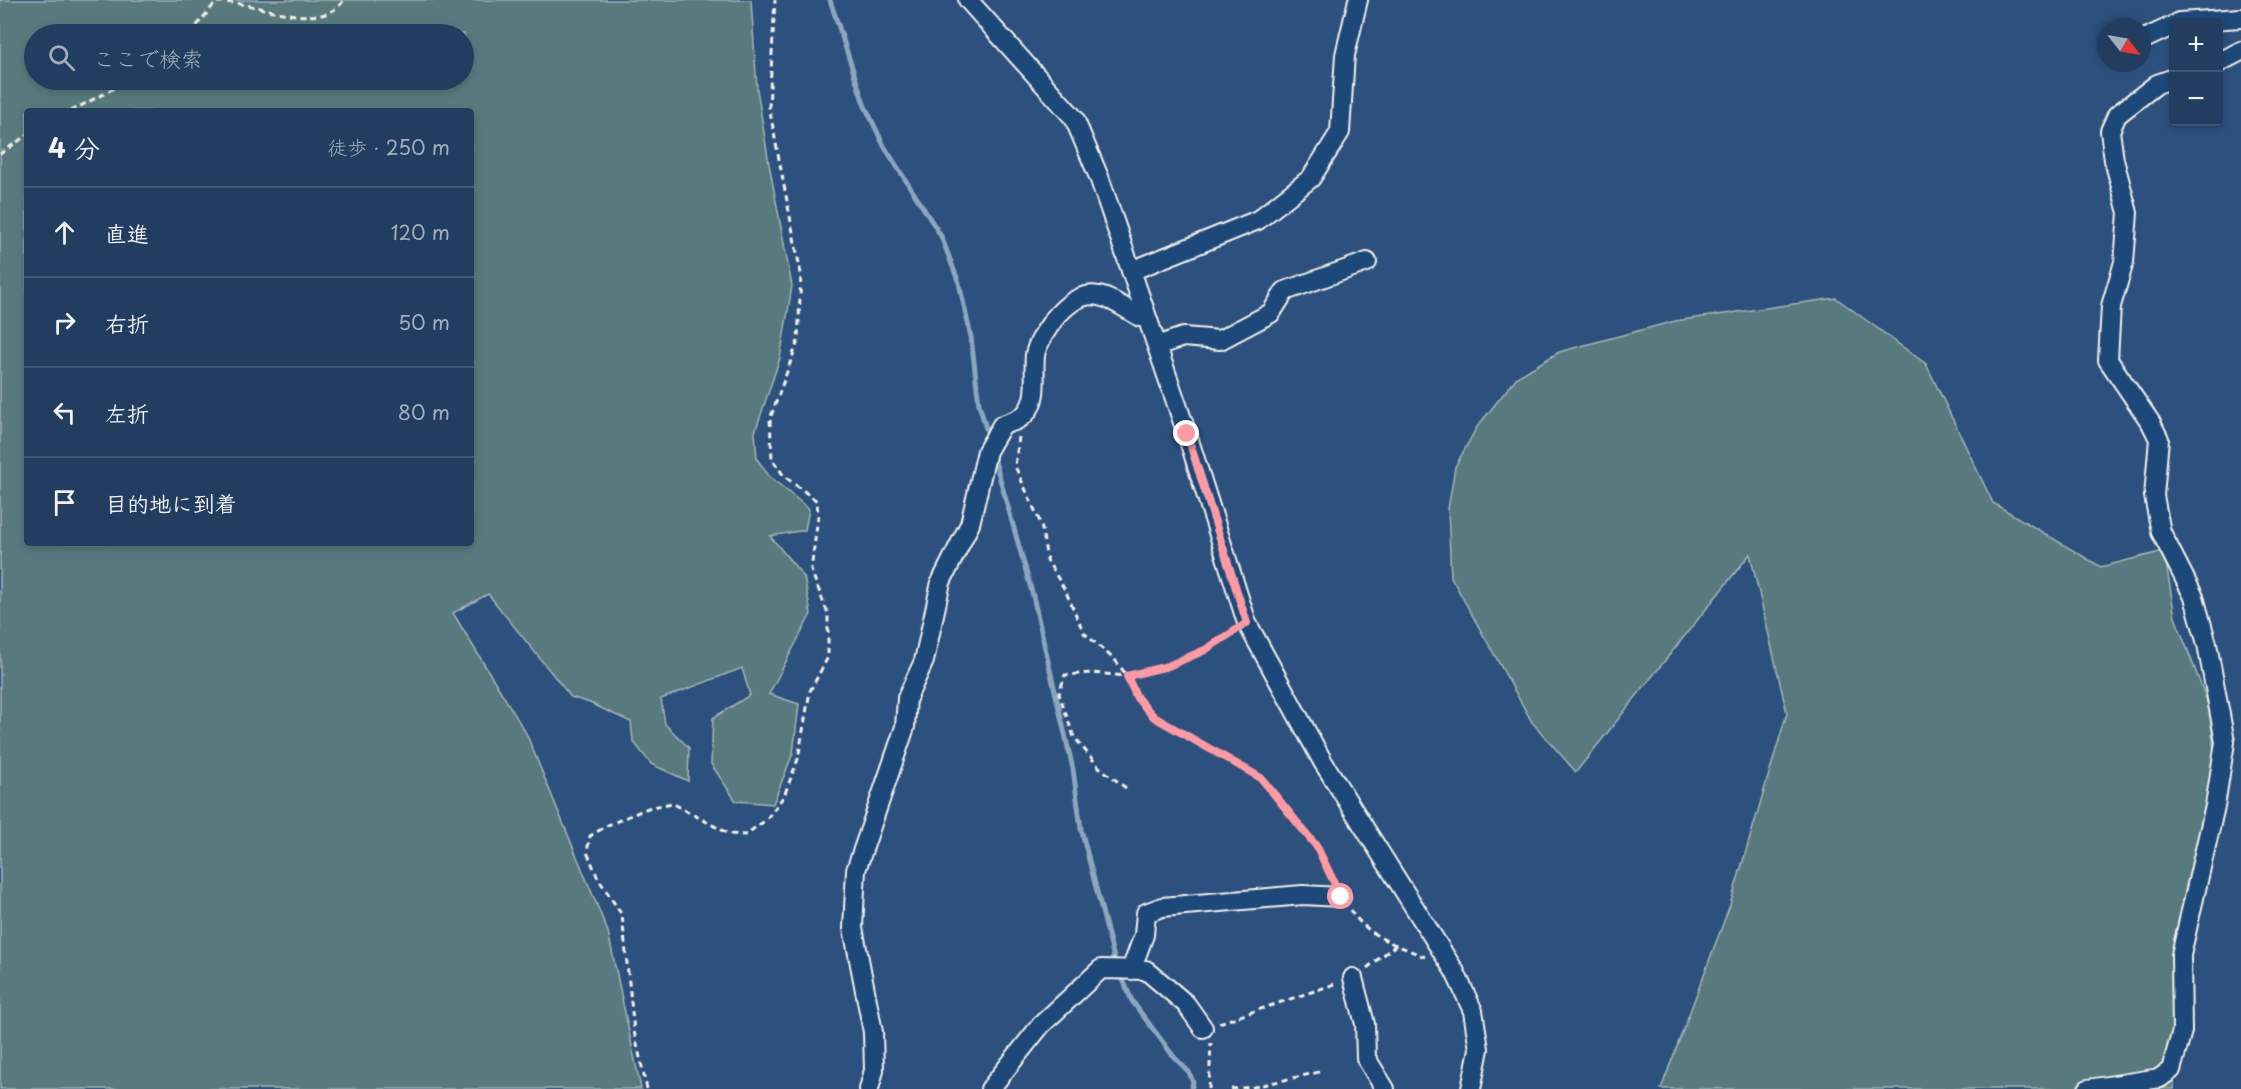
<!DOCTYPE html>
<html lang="ja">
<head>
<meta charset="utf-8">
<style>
  body { margin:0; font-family:"Playpen Sans","Klee One",sans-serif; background:#2a4465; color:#f1f3f6 }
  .controls { position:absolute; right:18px; top:18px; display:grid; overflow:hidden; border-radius:6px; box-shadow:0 3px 9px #0003 }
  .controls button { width:54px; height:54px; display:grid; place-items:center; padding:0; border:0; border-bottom:2px solid #3f5674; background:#223d5f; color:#f1f3f6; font:30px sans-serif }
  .compass { position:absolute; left:2097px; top:18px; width:54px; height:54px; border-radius:50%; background:#223d5f; box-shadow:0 3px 9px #0003; rotate:121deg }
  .stop { position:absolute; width:18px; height:18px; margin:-14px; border:4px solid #ff9aa2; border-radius:50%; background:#fff }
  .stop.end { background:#ff9aa2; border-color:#fff; box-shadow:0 2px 6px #0008 }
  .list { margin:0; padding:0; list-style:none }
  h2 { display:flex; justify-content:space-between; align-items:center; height:78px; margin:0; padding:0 24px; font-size:26px }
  h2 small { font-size:20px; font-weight:400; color:#a2aebd }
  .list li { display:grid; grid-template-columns:39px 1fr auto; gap:18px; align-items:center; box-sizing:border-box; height:90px; padding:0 24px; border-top:2px solid #3f5674 }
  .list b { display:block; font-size:22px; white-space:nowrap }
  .list em { font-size:20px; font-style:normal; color:#a2aebd }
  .icon { flex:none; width:33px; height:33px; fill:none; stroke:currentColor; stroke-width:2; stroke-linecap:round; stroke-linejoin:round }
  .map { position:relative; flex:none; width:2241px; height:1089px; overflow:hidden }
  .search { position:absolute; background:#223d5f; box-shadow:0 3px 9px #0003; left:24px; top:24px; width:450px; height:66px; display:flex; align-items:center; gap:15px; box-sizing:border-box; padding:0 21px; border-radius:33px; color:#a2aebd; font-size:22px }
  .panel { position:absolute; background:#223d5f; box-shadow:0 3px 9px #0003; left:24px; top:108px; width:450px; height:438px; border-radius:6px }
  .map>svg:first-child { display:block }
  .green { fill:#597a7e; stroke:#a6b6b3; stroke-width:1.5; fill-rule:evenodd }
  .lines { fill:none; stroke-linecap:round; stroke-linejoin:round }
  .stream { stroke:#8aa7bd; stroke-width:5 }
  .street-casing { stroke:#f4f1e8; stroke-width:22 }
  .path { stroke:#f4f1e8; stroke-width:3; stroke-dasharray:6 4.5; stroke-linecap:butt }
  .street { stroke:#1f4a7a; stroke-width:18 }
  .route { stroke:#ff9aa2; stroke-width:8 }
</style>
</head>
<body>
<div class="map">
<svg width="2241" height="1089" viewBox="0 0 2241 1089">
  <rect width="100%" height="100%" fill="#2d517f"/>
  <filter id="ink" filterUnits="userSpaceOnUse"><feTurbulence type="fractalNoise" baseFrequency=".0167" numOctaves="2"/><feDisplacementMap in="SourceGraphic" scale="12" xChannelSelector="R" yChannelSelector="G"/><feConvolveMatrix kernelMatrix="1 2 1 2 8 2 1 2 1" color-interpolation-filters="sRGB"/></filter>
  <g filter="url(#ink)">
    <path class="green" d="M0,0H751L757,89L769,164L792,286L780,358L755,432L757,459L769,476L809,509L805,530L770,536L804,577L811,614L769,694L799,704L793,753L773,804L736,801L711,764L713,718L750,695L742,668L661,699L665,724L689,748L688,781L651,764L633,741L631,722L590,703L571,697L488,594L453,613L526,733L608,932L641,1089H0ZM34,34H464V80H34ZM27,111H471V543H27Z
      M1836,298L1926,364L1993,503L2101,567L2164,551L2175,617L2209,706L2217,775L2176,959L2174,1089H1661L1730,905L1787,713L1750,554L1576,772L1532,722L1451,577L1448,509L1455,467L1477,427L1517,377L1559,352L1675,321Z"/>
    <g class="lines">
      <path class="stream" d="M830,0L864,104L884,146L941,236L959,283L971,337L979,404L989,439
        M993,454L1033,596L1073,769L1081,829L1114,958L1132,1001L1174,1057L1189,1072L1193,1082L1191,1089"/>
      <g class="street-casing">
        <path id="street" d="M968,0L1074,118L1099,177L1187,434L1247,623L1323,762L1455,972L1473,1011L1479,1049L1471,1089
          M2179,22L2241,18
          M2142,40L2174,25
          M2218,63L2241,51
          M1131,271L1258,220L1311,178L1340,132L1345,55L1358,0
          M1157,346L1183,337L1220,340L1271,313L1285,291L1367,262
          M1131,970L1144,935L1146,913L1162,907L1303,895L1341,897
          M1353,978L1365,1024L1366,1058L1385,1089
          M869,1089L874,1070L873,1032L853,928L856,870L905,727L907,698L924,661L941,582L970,524L987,451L1002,425C1011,422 1019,421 1026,413C1039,398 1033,374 1035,355C1037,343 1047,329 1054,319C1086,281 1104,295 1140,317L1146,315
          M990,1089L1041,1025L1101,969L1146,970L1186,1004L1203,1028
          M2088,1089L2160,1078L2171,1070L2182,1031L2181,955L2215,806L2225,742L2207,644L2194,597L2161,532L2154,496L2159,439L2151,423L2108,360L2111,306L2124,262L2128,213L2114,160L2110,131L2117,115L2157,84L2174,78"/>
      </g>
      <path class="path" d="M190,34L216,2C251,1 287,20 321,15C330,14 339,7 344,0
        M71,111L130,80
        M0,154L27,135
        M1019,437L1015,466L1041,524L1047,560L1065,590L1084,633L1116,661L1127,676L1137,698L1154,717L1261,778L1317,847L1332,879
        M1126,788L1099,767L1074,737L1059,694L1065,675L1092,673L1127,676L1168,666L1205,650L1233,632
        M1350,910C1362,927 1377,937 1396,945
        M1367,968L1396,945L1425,957
        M1219,1023L1338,983
        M647,1089L634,1031L622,915L598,878L587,852L590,836L608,825L648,808L672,803L729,834L745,835L766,820L784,796L798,759L810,691L828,657V614L811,570L818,517L817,501L784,476L772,459L770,419L798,341L801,274L769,107L775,0
        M1209,1089L1211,1043
        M1231,1089L1254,1087L1323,1071"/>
      <use href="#street" class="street"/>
    </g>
  </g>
  <g class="lines" filter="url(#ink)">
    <path class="route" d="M1187,434L1247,623L1205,650L1168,666L1127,676L1137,698L1154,717L1261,778L1317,847L1341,897"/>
  </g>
</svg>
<div class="controls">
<button>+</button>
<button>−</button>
</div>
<svg class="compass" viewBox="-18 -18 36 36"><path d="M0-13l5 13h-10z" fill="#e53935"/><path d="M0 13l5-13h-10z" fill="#a2aebd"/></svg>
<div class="stop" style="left:1341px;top:897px"></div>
<div class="stop end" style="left:1187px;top:434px"></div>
<div class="search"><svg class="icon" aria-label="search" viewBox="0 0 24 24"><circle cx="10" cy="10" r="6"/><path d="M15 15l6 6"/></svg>ここで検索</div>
<section class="panel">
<h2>4 分<small>徒歩 · 250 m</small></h2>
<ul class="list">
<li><svg class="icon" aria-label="ahead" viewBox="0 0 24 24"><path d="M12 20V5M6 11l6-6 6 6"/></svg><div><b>直進</b></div><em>120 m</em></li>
<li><svg class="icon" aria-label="right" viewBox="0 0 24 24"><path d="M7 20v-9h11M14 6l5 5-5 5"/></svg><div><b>右折</b></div><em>50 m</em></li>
<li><svg class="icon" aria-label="left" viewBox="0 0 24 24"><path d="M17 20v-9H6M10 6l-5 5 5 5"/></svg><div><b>左折</b></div><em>80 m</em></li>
<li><svg class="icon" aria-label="arrive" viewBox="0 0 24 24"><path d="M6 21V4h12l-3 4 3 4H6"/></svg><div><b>目的地に到着</b></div></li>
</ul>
</section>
</div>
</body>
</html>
